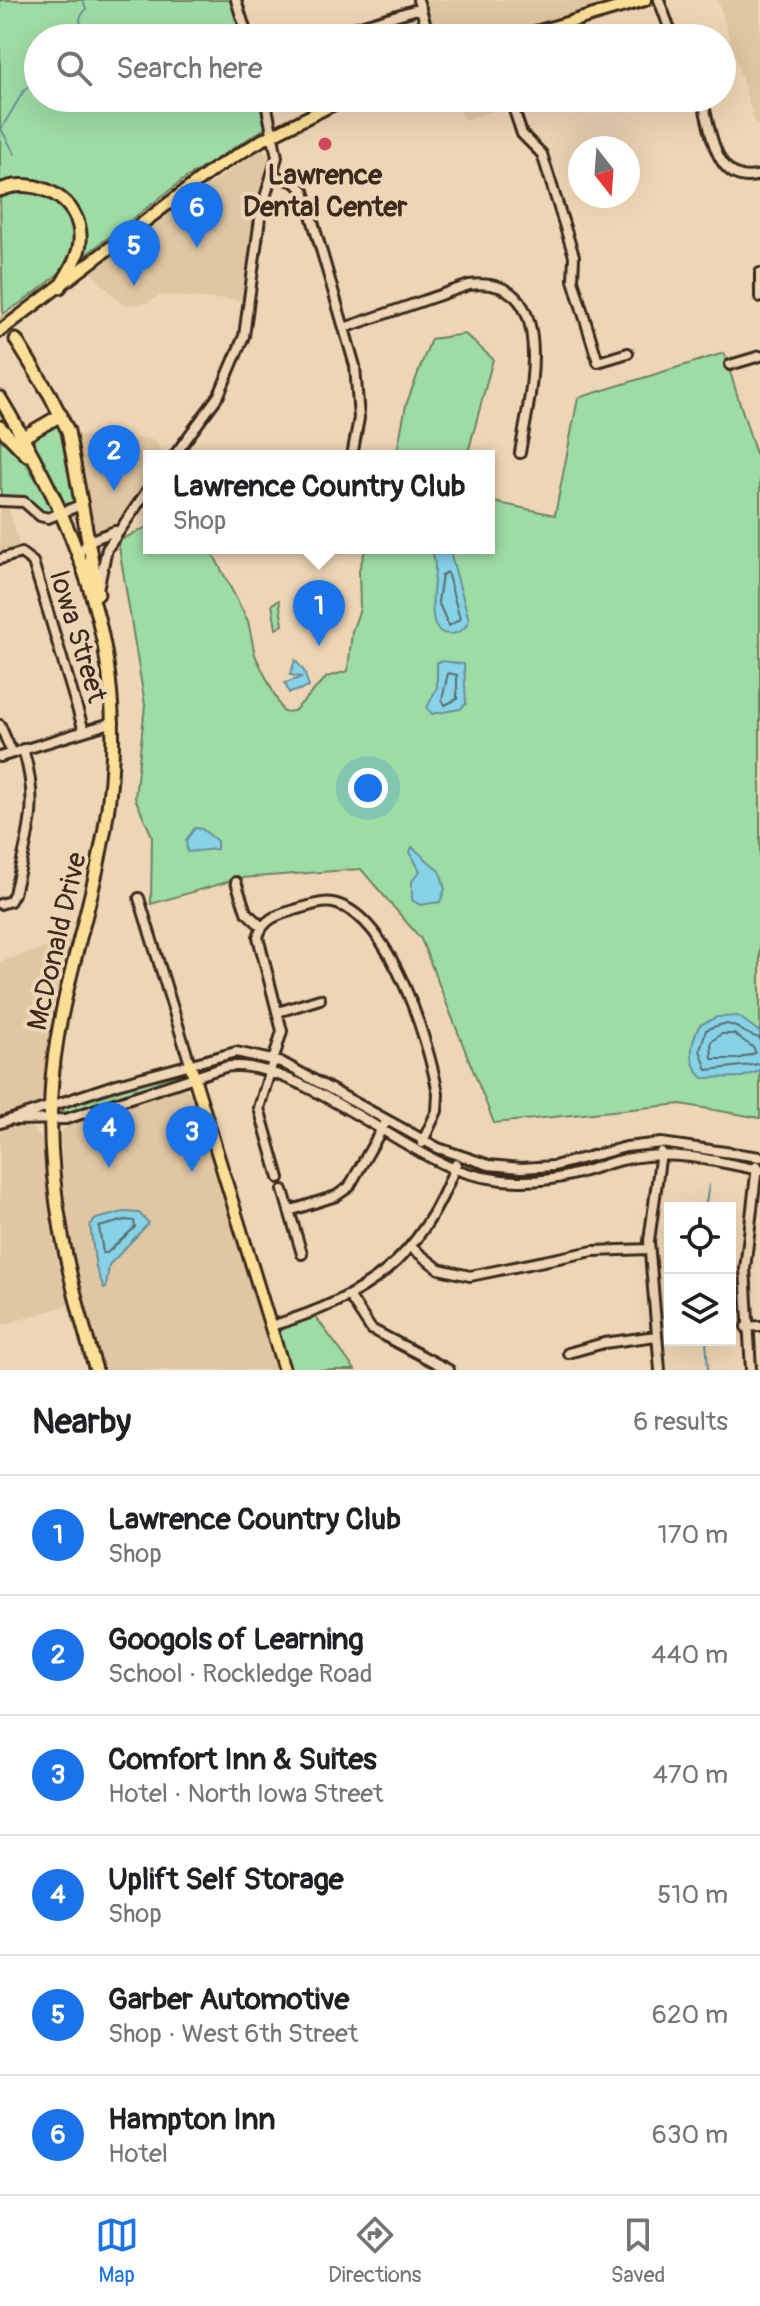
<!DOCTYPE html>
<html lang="en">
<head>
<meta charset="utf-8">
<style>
  body { margin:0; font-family:Pangolin,sans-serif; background:#f6f6f6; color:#202124 }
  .controls { position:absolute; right:24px; bottom:24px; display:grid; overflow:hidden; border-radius:0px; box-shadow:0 8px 32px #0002 }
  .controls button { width:72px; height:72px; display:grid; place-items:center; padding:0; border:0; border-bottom:2px solid #e0e0e0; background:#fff; color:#202124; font:40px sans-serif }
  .compass { position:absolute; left:568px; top:136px; width:72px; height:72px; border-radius:50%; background:#fff; box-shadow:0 8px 32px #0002; rotate:163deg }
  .you { position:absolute; left:368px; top:788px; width:28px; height:28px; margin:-20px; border:6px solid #fff; border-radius:50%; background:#1a73e8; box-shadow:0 0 0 12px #1a73e833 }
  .badge { display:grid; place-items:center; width:52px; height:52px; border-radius:50%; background:#1a73e8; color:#fff; font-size:26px; font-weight:700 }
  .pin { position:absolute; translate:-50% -66px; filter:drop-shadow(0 2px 4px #0008) }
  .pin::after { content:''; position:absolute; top:42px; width:28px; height:24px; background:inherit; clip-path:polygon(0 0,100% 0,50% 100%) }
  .popup { position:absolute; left:143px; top:450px; width:352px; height:104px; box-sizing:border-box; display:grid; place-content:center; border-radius:0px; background:#fff; filter:drop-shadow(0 2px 6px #0005); font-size:26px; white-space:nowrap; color:#757577 }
  .popup b { font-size:30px; color:#202124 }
  .popup::after { content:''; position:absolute; left:50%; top:100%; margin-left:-16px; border:16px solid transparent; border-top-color:#fff }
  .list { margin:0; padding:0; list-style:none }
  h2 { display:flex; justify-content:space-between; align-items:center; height:104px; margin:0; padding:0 32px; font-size:34px }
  h2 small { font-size:26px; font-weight:400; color:#757577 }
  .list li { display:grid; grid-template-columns:52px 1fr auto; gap:24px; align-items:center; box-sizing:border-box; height:120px; padding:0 32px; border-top:2px solid #e0e0e0 }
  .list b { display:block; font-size:30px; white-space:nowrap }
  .list p { margin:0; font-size:26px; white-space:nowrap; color:#757577 }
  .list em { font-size:26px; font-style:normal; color:#757577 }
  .icon { flex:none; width:44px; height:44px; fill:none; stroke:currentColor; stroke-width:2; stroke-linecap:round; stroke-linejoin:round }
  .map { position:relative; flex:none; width:760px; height:1370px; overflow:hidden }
  .search { position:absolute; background:#fff; box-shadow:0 8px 32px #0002; left:24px; right:24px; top:24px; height:88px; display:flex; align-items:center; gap:20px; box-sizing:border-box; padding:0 28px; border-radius:44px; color:#757577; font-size:30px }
  .sheet { height:824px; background:#fff }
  nav { display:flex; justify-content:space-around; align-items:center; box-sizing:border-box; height:112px; border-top:2px solid #e0e0e0; background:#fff; font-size:22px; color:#757577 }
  nav a { display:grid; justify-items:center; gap:4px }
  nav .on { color:#1a73e8 }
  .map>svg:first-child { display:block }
  .built { fill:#e0c6a2 }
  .green { fill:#9edca5; stroke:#6c8362; stroke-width:2 }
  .water { fill:#87d2e7; stroke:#698f97; stroke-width:2 }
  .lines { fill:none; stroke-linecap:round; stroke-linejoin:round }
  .shore { stroke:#596d6e; stroke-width:2 }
  .stream { stroke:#698f97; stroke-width:2 }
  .highway-tunnel { stroke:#cab397; stroke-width:11; stroke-dasharray:11 5.5; stroke-linecap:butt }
  .minor-casing { stroke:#3b2a1e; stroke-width:14 }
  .major-casing { stroke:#3b2a1e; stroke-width:16 }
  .highway-casing { stroke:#3b2a1e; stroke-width:17 }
  .minor { stroke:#eed5b5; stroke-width:8 }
  .major { stroke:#fbdf96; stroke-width:10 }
  .highway { stroke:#fbdf96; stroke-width:11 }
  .poi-dot { fill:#d1495b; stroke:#eed5b5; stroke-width:3 }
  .labels { text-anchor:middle; stroke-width:8; stroke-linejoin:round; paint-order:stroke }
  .poi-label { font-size:28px; font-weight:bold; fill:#3b2a1e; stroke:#eed5b5 }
  .street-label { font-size:28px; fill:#3b2a1e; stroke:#eed5b5 }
</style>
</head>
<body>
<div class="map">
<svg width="760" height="1370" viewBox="0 0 760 1370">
  <rect width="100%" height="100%" fill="#eed5b5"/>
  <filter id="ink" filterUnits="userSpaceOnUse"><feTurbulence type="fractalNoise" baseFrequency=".0125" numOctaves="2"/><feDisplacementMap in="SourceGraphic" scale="16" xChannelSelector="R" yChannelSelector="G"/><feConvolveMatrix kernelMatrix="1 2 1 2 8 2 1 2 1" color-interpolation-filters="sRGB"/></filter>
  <g filter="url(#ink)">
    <path class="built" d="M422,0H614L486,38H434Z
      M718,0H760V124L756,126Z
      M414,14L419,16L426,38H347L348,33Z
      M455,98H507L509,106L464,120Z
      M261,150L269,154L270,159L254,232L247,301L160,295L147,303L123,305L93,275L92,271L148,227Z
      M73,435L150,439L169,456H149V482L114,528L95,536Z
      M0,506H8L21,551L0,557Z
      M71,940L43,1097L36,1106L0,1118V962Z
      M175,1089H186L196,1100L279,1370H104L69,1248L60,1134L70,1122Z
      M23,1125L32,1128L42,1140L54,1247L68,1305L0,1326V1129Z"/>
    <path class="green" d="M0,0H233L245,38H38V98H260L267,127L183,180L79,260L83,243L56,190L0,187Z
      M19,190C27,191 36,191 44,194C73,203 84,241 66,265C54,281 20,304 3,314L0,196Z
      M465,334L493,359L469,449L472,456H396L406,405L431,339Z
      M724,353L760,467V1118L681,1104L494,1123L421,939L361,869L241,878L151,904L152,836L135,798L145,705L118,541L149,526V548H210L248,621L255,655L283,712L294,711L327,677L348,671L352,631L360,609L359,570L366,548H489V497L494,502L555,515L578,398Z
      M55,423H60L77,502L66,508L30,441Z
      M0,432L19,451L53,509L51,513L44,514L24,499L1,497Z
      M96,439L113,440L115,473L104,475Z
      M279,600L283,625L276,629L272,604Z
      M177,1072L187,1076L68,1115L62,1110L66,1106Z
      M315,1316L355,1370H289L279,1331Z"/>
    <path class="water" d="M433,548H449L469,620C466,627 463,631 456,633C420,643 436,582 435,567C435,559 432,555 433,548Z
      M295,660L304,671L309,687L289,693L285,683L302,677L290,675Z
      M444,661L464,664L466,704L460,709L432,714L427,708L437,687V662Z
      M195,828L202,829L217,841V849L187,852L186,840Z
      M412,847L440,871L445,889L440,902L420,905L412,900V881L420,871L410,852Z
      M738,1016L760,1032V1071L742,1077L703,1078C687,1063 690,1043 700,1025L717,1017Z
      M124,1212L139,1213L149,1223L109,1265L106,1288H104L96,1268L90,1225L96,1219Z"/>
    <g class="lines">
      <path class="shore" d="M447,572L460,619L449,626L438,602L442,575Z
        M448,673L457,675V699L445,705L442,700Z
        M721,1034H734L754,1048L755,1053L738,1059H712L711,1042Z
        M760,1038C735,1033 737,1015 706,1030L700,1050L707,1070L760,1064
        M125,1220L134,1221L135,1227L107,1253H103L99,1227Z"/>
      <path class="stream" d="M78,38L82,35L80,18L86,9L83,0
        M15,154L1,129L23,92L38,77
        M705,1208L709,1185
        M706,1340L708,1370"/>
      <path class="highway-tunnel" d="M0,317L16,340"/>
      <g class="minor-casing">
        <path id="minor" d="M236,0L248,38
          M418,0L430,38
          M659,0L673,38
          M344,38L350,29L421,8
          M510,98L522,134L542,154L574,256L573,280L598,362L628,353
          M702,98C711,130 715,188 760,175
          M272,175L295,182L304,191L355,366L359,418L352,456
          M760,273V297
          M344,328L469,285C563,274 528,403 520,453
          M730,365L760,356
          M174,456L219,395L244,336L261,211L277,157L265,98
          M0,501L24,502L40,516L48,518L83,504
          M79,553L89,541L115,531
          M0,559L21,553L33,562L84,731
          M99,585L107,549L149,488
          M0,725L12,753
          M0,757L114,722
          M236,882L246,912L262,927
          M139,898L190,1064
          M0,904L10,901L14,894C27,836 41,808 23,749
          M278,1012L320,999
          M15,1120L66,1119L225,1067C285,1055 395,1146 455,1169C493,1183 536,1185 575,1174C599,1167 621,1158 646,1156C685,1152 722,1163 760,1170
          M0,1123L117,1084L236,1052L281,1062L438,1148L489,1165L521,1168L554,1166L626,1147L661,1143L760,1157
          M279,1178L259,1108L282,1031L258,937C264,916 282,914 301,908C313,905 325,900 337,904C392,920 429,1044 438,1094L437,1111L422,1143
          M283,1190L302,1254
          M289,1211L336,1196L349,1187L387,1120
          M412,1248L439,1269L470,1276L593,1251L649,1249
          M350,1297L371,1329L449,1370
          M271,1326C366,1297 421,1261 456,1164
          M746,1327L760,1326
          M568,1353L604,1343L656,1336
          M660,1370L649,1241L661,1152
          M751,1370L745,1269L757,1166"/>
      </g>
      <g class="major-casing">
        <path id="major" d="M515,38L645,0
          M0,331L214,169L262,140L346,98
          M190,1064L284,1370"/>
      </g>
      <g class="highway-casing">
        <path id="highway" d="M0,190C35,175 83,199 80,241C79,258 68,273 60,287
          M16,340L50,395L68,431L98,594
          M0,398C91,551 138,680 99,859C83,937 54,1016 51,1096C47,1191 69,1280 96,1370
          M0,427L27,455
          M23,437L61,415"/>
      </g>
      <use href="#minor" class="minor"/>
      <use href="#major" class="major"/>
      <use href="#highway" class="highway"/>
    </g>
  </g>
  <circle class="poi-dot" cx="325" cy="144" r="8"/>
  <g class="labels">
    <g class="poi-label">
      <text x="325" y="184">Lawrence<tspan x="325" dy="32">Dental Center</tspan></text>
    </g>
    <g class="street-label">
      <text transform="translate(79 636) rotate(73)" y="10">Iowa Street</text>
      <text transform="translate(56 941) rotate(-77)" y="10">McDonald Drive</text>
    </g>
  </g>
</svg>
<div class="controls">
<button><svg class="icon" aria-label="locate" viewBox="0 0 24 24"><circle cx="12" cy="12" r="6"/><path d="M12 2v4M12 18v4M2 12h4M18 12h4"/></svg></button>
<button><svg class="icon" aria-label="layers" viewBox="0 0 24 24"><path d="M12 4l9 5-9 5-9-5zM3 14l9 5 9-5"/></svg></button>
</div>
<svg class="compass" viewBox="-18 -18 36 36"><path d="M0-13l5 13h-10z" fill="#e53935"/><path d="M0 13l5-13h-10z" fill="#757577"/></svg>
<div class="you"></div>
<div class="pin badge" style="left:319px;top:646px">1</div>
<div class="popup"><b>Lawrence Country Club</b>Shop</div>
<div class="pin badge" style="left:114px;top:491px">2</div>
<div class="pin badge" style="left:192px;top:1172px">3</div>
<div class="pin badge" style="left:109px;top:1168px">4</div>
<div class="pin badge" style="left:134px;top:286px">5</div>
<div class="pin badge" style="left:197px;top:248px">6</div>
<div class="search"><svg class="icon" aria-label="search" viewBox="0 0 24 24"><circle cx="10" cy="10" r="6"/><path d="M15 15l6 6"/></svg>Search here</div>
</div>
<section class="sheet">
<h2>Nearby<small>6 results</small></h2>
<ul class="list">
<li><span class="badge">1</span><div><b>Lawrence Country Club</b><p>Shop</p></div><em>170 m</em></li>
<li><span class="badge">2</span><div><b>Googols of Learning</b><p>School · Rockledge Road</p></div><em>440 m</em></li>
<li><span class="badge">3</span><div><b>Comfort Inn &amp; Suites</b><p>Hotel · North Iowa Street</p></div><em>470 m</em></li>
<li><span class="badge">4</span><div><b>Uplift Self Storage</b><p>Shop</p></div><em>510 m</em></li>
<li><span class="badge">5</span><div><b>Garber Automotive</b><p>Shop · West 6th Street</p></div><em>620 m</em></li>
<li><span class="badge">6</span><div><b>Hampton Inn</b><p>Hotel</p></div><em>630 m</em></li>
</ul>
</section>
<nav>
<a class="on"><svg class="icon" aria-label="map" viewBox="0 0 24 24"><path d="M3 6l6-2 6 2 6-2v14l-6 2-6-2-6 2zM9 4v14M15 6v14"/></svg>Map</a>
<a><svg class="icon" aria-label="directions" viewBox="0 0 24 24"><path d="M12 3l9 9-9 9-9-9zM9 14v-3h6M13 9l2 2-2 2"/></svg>Directions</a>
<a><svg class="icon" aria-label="saved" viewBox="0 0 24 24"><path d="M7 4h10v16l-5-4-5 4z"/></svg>Saved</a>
</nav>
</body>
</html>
